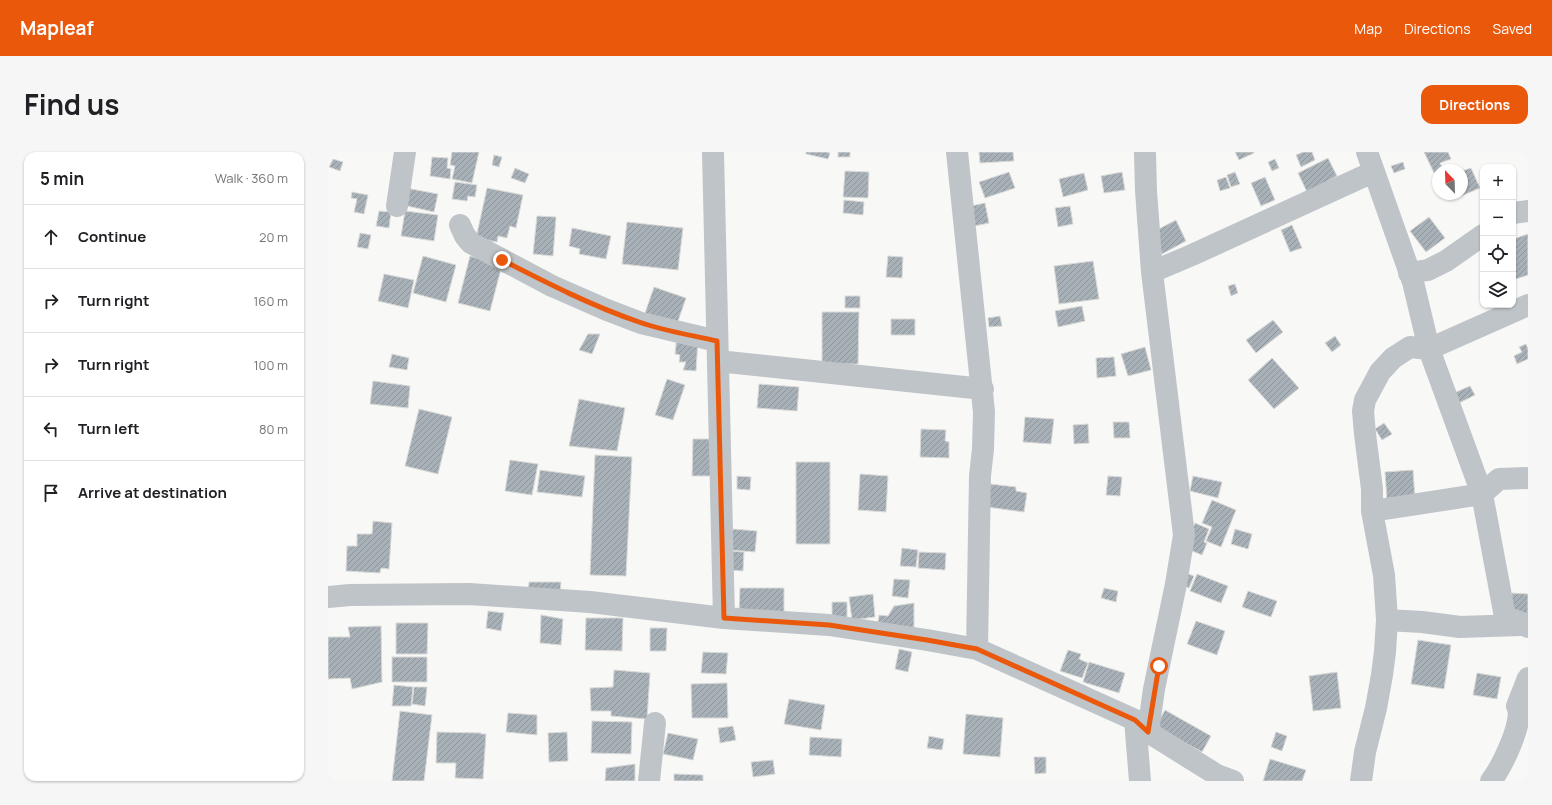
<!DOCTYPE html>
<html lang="en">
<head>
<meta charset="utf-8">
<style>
  body { margin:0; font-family:Manrope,sans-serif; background:#f6f6f6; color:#202124 }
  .controls { position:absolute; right:12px; top:12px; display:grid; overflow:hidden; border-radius:8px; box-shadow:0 1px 3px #0004 }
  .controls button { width:36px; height:36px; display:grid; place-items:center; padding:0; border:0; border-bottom:1px solid #e0e0e0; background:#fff; color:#202124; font:20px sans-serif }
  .compass { position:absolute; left:1104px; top:12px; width:36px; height:36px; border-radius:50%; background:#fff; box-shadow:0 1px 3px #0004; rotate:337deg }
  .stop { position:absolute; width:12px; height:12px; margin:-9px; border:3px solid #ea580c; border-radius:50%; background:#fff }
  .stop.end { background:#ea580c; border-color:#fff; box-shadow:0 1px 4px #0008 }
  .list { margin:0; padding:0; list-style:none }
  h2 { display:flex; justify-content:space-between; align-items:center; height:52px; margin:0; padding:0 16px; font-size:17px }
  h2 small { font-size:13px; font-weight:400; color:#757577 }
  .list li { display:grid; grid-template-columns:26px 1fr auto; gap:12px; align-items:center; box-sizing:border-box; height:64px; padding:0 16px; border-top:1px solid #e0e0e0 }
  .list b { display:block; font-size:15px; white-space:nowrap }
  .list em { font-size:13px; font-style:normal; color:#757577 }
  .icon { flex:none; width:22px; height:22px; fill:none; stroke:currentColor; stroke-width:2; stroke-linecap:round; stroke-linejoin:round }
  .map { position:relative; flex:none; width:1200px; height:629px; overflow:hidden; border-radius:12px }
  header { display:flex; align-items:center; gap:24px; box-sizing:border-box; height:56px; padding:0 20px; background:#ea580c; color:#fff }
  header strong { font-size:19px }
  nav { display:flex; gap:22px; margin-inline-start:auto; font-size:14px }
  .intro { display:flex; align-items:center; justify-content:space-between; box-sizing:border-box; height:96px; padding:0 24px }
  h1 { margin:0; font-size:28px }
  .button { padding:10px 18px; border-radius:12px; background:#ea580c; color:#fff; font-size:14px; font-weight:700 }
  main { display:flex; gap:24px; padding:0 24px }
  aside { flex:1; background:#fff; border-radius:12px; box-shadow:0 1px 3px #0004 }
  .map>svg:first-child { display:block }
  .building { fill:url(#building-hatch); stroke:#dadad8 }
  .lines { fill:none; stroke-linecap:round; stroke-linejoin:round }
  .street { stroke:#bfc4c8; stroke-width:22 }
  .route { stroke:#ea580c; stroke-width:5 }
</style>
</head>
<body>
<header>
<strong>Mapleaf</strong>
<nav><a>Map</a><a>Directions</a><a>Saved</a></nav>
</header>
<div class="intro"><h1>Find us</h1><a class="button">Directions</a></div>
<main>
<aside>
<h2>5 min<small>Walk · 360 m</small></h2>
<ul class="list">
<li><svg class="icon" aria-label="ahead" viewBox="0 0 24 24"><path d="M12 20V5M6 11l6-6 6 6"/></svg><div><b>Continue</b></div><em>20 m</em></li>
<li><svg class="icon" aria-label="right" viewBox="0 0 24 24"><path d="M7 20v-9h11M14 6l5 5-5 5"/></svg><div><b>Turn right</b></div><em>160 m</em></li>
<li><svg class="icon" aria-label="right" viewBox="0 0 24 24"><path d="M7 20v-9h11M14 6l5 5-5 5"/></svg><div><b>Turn right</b></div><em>100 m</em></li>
<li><svg class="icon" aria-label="left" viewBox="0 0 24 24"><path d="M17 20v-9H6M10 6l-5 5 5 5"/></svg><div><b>Turn left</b></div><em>80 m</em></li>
<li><svg class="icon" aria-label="arrive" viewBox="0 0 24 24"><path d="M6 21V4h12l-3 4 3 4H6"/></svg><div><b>Arrive at destination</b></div></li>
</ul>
</aside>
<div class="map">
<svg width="1200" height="629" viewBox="0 0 1200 629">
  <defs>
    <pattern id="building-hatch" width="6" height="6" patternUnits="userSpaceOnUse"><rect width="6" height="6" fill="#a8b1b7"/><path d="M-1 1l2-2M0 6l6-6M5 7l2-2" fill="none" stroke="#8d959a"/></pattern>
  </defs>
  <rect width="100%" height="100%" fill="#f8f8f6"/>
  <path class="building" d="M124,0H151L144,31L124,27L127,14L122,13Z
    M478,0H499L502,1L500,7L478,2Z
    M510,0H522V5H510Z
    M651,0H685L686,9L652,11Z
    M907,0H926V1L911,8Z
    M975,0H984L987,8L973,15L968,3Z
    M1096,0H1120L1123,7L1112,11L1115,17L1106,21Z
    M166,3L174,5L171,15L164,13Z
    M104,5L120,6L119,16L123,17L122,27L102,24Z
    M1000,6L1009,24L979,40L970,21Z
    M5,7L15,10L12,19L1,15Z
    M947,7L951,16L944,19L940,10Z
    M1075,10L1077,17L1066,21L1063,14Z
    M187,16L201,22L197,31L183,26Z
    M1143,16L1152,36L1133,44L1134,19Z
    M517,19L541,20L540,46L515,45Z
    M681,20L687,36L657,46L651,30Z
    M794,20L797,38L776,41L773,24Z
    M907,20L912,32L903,35L899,23Z
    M756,21L760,38L735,45L731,27Z
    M898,25L902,36L892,39L889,28Z
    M937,25L947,48L933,54L923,31Z
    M127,30L149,33L147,45L140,44L139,49L124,47Z
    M78,36L110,42L106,60L75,53Z
    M159,36L195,43L188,76L182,74L179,86L170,84L169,90L148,86Z
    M24,40L40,43L36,62L26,60L29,47L23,46Z
    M516,48L536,50L535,63L515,61Z
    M657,51L661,71L642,75L638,55Z
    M742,54L745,72L730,75L727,56Z
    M51,59L63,60L61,76L48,74Z
    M77,59L110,63L106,89L73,84Z
    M209,64L228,65L225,104L205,102Z
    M1101,65L1117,86L1098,100L1082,79Z
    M848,68L858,89L834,102L823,81Z
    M299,70L355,76L350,118L294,112Z
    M964,73L974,96L962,100L953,78Z
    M244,76L283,84L278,107L251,102L252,97L241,94Z
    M32,81L43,83L40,97L29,95Z
    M1200,82V123L1185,128V87Z
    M95,104L128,113L118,150L85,141Z
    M142,104L174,113L162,159L130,151Z
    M560,104L575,105L574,126L558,125Z
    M765,109L771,147L731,152L726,114Z
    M56,122L86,128L80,156L50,149Z
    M907,132L910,141L903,144L900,134Z
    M326,135L358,146L349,172L317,161Z
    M517,144H532V156H517Z
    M754,154L757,169L730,175L727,159Z
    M494,160H531L530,212H494Z
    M672,164L674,174L661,175L660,166Z
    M563,167H587V183H563Z
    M945,168L955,180L928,201L918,188Z
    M260,182H272L264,202L251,198Z
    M349,184L370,187L368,219L355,218L358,210H351L352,203L347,202Z
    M1007,184L1013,193L1004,200L997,191Z
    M1198,192L1200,197V207L1189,212L1186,204L1194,200L1191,195Z
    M817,195L823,218L800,224L793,202Z
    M64,202L81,206L79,218L61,215Z
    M786,205L788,224L769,226L768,206Z
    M944,206L971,236L946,257L920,228Z
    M339,227L357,233L345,268L327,263Z
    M45,229L82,234L80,256L42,252Z
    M431,232L471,235L469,259L429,256Z
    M1142,234L1147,243L1131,251L1126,241Z
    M251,247L297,256L289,299L241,294Z
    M91,257L124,265L110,322L77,314Z
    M697,265L726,267L723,292L695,290Z
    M785,270H801L802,286H786Z
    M1056,271L1064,282L1054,288L1047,277Z
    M760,272L761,291L746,292L745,273Z
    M593,277L618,278L617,289L621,290V306L592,305Z
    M365,287H384L383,324H364Z
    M267,303L304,305L298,424L262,423Z
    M182,308L210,312L204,343L177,339Z
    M468,310H502V392H468Z
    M212,318L257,324L254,345L209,340Z
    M1085,318L1087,346L1059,349L1057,320Z
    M532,322L560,324L558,360L530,358Z
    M409,324L423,325L422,338L409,337Z
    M780,324L794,325L792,344L778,343Z
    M865,324L894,330L890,346L862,339Z
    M662,332L688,335V339L699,341L696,360L659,355Z
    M884,348L908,358L893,395L878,389L884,375L874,371Z
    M45,369L64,371L61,417L53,416L52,421L18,419L19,394H29V382H44Z
    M867,371L881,377L876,390L879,391L874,403L857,396Z
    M405,377L429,379L427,400L402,398Z
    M907,377L924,382L920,397L903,392Z
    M574,396L590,398L588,415L572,414Z
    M401,399L416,400L415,419L399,418Z
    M591,400L618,401L617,418L590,416Z
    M855,420L866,424L861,436L851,432Z
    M869,422L900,434L893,451L862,439Z
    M566,427L582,428L580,446L564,444Z
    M201,430H233L232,444L200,443Z
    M412,436H456V460L411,459Z
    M776,436L790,439L788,450L773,446Z
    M920,439L949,449L943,465L914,455Z
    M1184,441L1200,442V462L1182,460Z
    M545,442L547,465L524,468L521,445Z
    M504,450H519V468L504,467Z
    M586,451V479L549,477L551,463L560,464L566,454Z
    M160,459L176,461L173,479L158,476Z
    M213,463L235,467L233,493L212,491Z
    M258,466H295L294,499L257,498Z
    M868,469L897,479L889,503L859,492Z
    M68,471H100L99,502H68Z
    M53,474L54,530L24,537L22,526L0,527V485H22L20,475Z
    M322,476H339L338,499H322Z
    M1090,488L1123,493L1116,537L1083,532Z
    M571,497L584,500L580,520L567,517Z
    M740,498L753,502L751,507L760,511L754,526L732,519Z
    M375,500L400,501L398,522L373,521Z
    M64,505H99V530H64Z
    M761,510L797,521L791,541L755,530Z
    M286,518L322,521L319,567L283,564V559H263L262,536L285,535Z
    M1009,520L1013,556L985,559L981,524Z
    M1149,521L1173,525L1169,547L1145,543Z
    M399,531L400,566H364L363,532Z
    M66,533L85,535L83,554H64Z
    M86,535H99L97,554L84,552Z
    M461,547L497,553L493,578L456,572Z
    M837,558L883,584L874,600L828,575Z
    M72,559L104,563L96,629H64Z
    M180,561L209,563V583L178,580Z
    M638,562L675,566L672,605L635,602Z
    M264,569L304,570L303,602L263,601Z
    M405,574L408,588L392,591L390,576Z
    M109,580L153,581V582H158L155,627L127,626L128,611H108Z
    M239,580L240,609L221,610L220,581Z
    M948,580L959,584L954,599L943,595Z
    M340,581L370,587L365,608L335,602Z
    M601,584L616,587L614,598L599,596Z
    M482,585L514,587L513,605L481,603Z
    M706,605H718V621L707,622Z
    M942,607L978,618L974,629H935Z
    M445,608L447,622L425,625L423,610Z
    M307,612V629H277L278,616Z
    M346,622L375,623V629H346Z"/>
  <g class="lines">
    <path class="street" d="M385,0L396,466
      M629,0L656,260L655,297L652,324L649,497
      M817,0L818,39L824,120L856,383L848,432L826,537L820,580
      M1039,0L1085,130L1101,197L1154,342L1177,465L1200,473V475
      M69,54L77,0
      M1185,61L1200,59
      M132,73L137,84L143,91L224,134L279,158L313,171L389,189
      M824,120L864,103L1045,20
      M1081,121L1100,118L1118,109L1155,83
      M390,209L655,237
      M1044,359L1154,342L1171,327L1200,326
      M0,445L22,443L141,442L262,450L396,466L501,473L599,488L649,497L807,568L820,580L889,623L905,629
      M1059,468L1094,470L1132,475L1193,473
      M807,568L812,629
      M321,629L327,571
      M1033,629L1037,600L1048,556L1054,523L1057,500L1059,468L1056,423L1044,359V337L1037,282L1035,259L1037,248L1052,220L1065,206L1082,195L1101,197L1200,153
      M1163,629C1173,616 1197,569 1189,554L1200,526"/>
  </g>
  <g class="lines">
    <path class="route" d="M174,108C219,131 264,154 311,170C336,179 363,183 389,189L396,466L501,473L599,488L649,497L807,568L820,580L831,514"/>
  </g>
</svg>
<div class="controls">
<button>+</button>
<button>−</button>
<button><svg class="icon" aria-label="locate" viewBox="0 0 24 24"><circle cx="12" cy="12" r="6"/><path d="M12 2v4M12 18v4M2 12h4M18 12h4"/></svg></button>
<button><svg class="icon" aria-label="layers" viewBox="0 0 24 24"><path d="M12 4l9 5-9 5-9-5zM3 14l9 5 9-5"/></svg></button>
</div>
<svg class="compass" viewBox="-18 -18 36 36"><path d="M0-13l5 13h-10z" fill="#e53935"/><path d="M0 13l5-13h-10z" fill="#757577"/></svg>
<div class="stop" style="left:831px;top:514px"></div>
<div class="stop end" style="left:174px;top:108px"></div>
</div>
</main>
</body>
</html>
